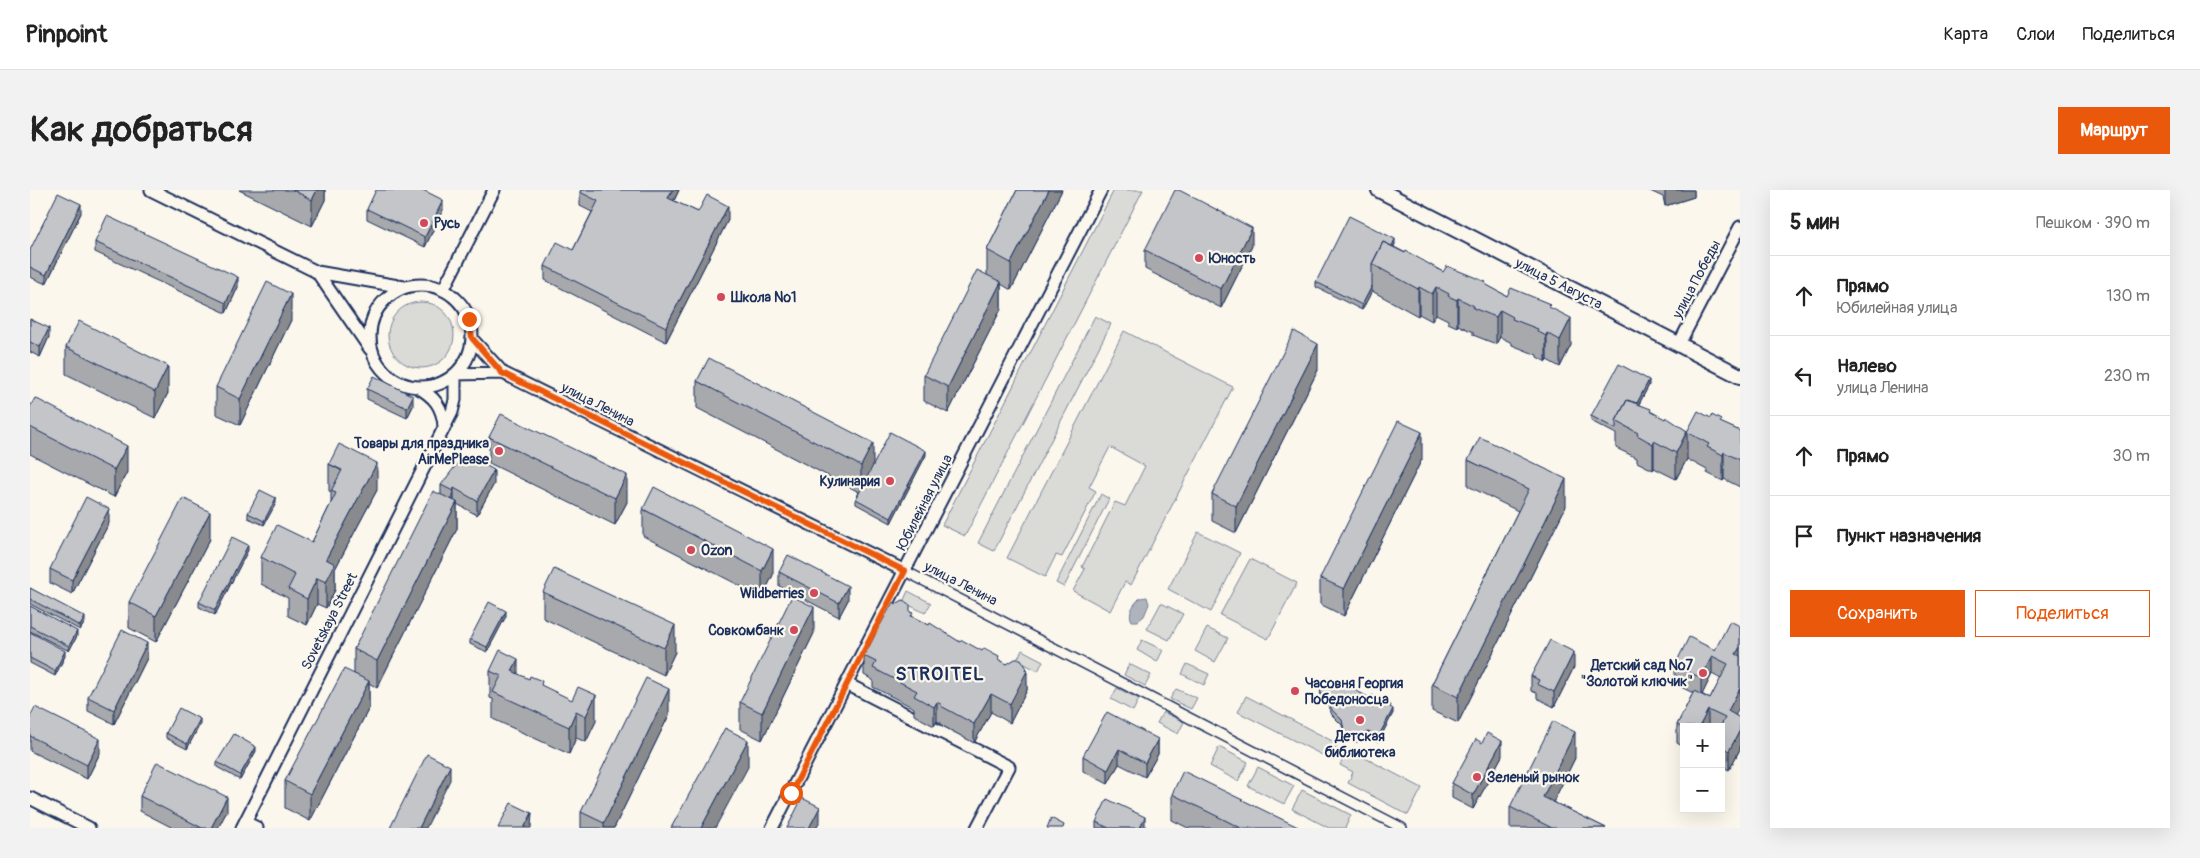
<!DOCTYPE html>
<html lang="ru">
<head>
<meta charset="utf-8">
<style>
  body { margin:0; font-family:Pangolin,sans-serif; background:#f2f2f2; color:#222 }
  .controls { position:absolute; right:15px; bottom:15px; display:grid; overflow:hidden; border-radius:0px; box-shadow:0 5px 20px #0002 }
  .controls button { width:45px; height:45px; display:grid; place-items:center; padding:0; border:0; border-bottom:1px solid #e0e0e0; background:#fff; color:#222; font:25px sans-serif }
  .stop { position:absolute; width:15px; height:15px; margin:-11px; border:4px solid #ea580c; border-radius:50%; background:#fff }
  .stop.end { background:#ea580c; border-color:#fff; box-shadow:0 1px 5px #0008 }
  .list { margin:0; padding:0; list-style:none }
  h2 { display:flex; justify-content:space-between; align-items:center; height:65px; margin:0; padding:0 20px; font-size:21px }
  h2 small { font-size:16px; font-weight:400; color:#767676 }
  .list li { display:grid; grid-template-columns:32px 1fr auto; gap:15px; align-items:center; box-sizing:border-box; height:80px; padding:0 20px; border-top:1px solid #e0e0e0 }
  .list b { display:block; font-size:19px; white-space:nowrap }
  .list p { margin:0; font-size:16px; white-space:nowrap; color:#767676 }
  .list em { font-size:16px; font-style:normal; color:#767676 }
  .actions { display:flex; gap:10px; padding:15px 20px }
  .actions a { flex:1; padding:11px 0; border:1px solid #ea580c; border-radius:0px; text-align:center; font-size:18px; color:#ea580c }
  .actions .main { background:#ea580c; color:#fff }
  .icon { flex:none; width:28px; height:28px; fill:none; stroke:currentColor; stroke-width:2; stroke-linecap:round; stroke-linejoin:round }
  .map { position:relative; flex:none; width:1710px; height:638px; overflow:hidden; border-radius:0px }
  header { display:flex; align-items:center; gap:30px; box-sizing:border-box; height:70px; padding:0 25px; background:#fff; border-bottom:1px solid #e0e0e0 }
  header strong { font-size:24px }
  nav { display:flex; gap:28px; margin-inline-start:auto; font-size:18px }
  .intro { display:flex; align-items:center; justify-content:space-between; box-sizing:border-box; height:120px; padding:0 30px }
  h1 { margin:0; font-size:35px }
  .button { padding:12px 22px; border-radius:0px; background:#ea580c; color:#fff; font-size:18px; font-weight:700 }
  main { display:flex; gap:30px; padding:0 30px }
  aside { flex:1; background:#fff; border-radius:0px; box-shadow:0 5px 20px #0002 }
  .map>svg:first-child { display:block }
  .green { fill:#dadad7; stroke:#7a849a }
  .water { fill:#afb3bb; stroke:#747e96 }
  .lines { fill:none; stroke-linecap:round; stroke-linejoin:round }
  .pedestrian-casing { stroke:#1b2f5e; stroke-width:12 }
  .minor-casing { stroke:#1b2f5e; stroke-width:15 }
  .tertiary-casing { stroke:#1b2f5e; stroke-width:18 }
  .pedestrian { stroke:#fbf7ec; stroke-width:9 }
  .minor { stroke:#fbf7ec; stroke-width:11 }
  .tertiary { stroke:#fbf7ec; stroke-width:14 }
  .wall { fill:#a8a9ad; stroke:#1b2f5e; fill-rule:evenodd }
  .shaded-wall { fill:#888a8d; stroke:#1b2f5e }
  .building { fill:#c3c5c9; stroke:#1b2f5e }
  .route { stroke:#ea580c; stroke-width:6 }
  .poi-dot { fill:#d1495b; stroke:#fbf7ec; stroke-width:2 }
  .labels { text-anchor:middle; stroke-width:4.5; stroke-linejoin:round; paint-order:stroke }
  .poi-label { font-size:14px; font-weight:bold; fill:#1b2f5e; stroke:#fbf7ec; text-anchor:start }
  .street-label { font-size:14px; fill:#1b2f5e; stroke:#fbf7ec }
  .district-label { font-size:19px; font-weight:bold; letter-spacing:1px; fill:#1b2f5e; stroke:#fbf7ec }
</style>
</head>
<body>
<header>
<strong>Pinpoint</strong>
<nav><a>Карта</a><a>Слои</a><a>Поделиться</a></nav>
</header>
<div class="intro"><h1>Как добраться</h1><a class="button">Маршрут</a></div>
<main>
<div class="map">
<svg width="1710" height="638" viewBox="0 0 1710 638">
  <rect width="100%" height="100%" fill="#fbf7ec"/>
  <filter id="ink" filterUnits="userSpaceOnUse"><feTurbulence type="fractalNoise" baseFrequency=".02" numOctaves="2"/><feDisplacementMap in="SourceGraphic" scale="10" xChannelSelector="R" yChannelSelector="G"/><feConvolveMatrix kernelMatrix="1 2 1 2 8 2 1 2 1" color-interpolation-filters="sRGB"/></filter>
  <g filter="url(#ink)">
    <path class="green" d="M1084,0H1113L935,346L912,335Z
      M358 145a33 33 0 1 1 66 0a33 33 0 1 1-66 0Z
      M1065,126L1081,134L964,361L948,353Z
      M1094,141L1203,197L1101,395L1095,392L1080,421L1043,401L1055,379L1052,377L1085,312L1095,316L1115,276L1080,257L1059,297L1066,301L1032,367L1026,365L1015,387L977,368Z
      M1071,304L1079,309L1034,397L1026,393Z
      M1168,342L1210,363L1181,422L1138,399Z
      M1220,369L1267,393L1238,449L1190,425Z
      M878,401L901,413L895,423L873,412Z
      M1131,413L1153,424L1139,450L1117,439Z
      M1177,438L1198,448L1185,472L1165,461Z
      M1112,450L1133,460L1127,472L1107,460Z
      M992,460L1013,471L1008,481L987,470Z
      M1099,474L1121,485L1115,496L1094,485Z
      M1157,474L1179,484L1174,495L1152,484Z
      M1087,498L1109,509L1103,521L1081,509Z
      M1146,499L1167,508L1161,519L1140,509Z
      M1216,506L1308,554L1300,569L1208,522Z
      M1133,522L1154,532L1148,544L1127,533Z
      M1189,557L1218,572L1208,591L1180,576Z
      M1318,559L1392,598L1378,625L1318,593L1323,582L1310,575Z
      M1228,577L1264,596L1254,614L1218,596Z
      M1272,600L1321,625L1315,638H1299L1262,619Z"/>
    <path class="water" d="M1117,407L1119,414L1114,426L1108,431H1102C1097,423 1104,414 1110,408Z"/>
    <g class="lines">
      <g class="pedestrian-casing">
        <path id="pedestrian" d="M875,381L1372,638"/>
      </g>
      <g class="minor-casing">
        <path id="minor" d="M121,0L287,82L374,97
          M287,82L340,159
          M340 146a51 51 0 1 1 102 0a51 51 0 1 1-102 0Z
          M413,100L464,0
          M442,149L473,183L875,381
          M1649,154L1710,37
          M387,197C404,206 413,217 414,237
          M817,494L979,577L947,638
          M0,608L59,638
          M215,632L227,638
          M212,638L422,222L425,210V184L473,183
          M742,638L1071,0"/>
      </g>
      <g class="tertiary-casing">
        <path id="tertiary" d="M1349,0L1710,186"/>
      </g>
      <use href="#pedestrian" class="pedestrian"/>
      <use href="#minor" class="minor"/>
      <use href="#tertiary" class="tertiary"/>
    </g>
    <path class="wall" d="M209,0H295V10L282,36Z
      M551,0H649L644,11L668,22L698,30L636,152L515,90V76L543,60L562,22L550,16V2Z
      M987,0H1032L981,100L971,94V119L918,223L894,211V185L957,85V60Z
      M1618,0H1664V7L1635,16L1633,7Z
      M337,19L413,20L395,57L337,29Z
      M51,23L16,94L0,87V60Z
      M65,52L208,97L196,123L65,62Z
      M1365,54L1364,57L1413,82L1456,95L1477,106L1520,118L1541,155L1530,177L1517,170L1516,172L1507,167V165L1482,155V153L1470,147L1466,154L1443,145V142L1428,135L1427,137L1418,133V130L1406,124L1402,131L1389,124L1388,126L1342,101L1332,120L1286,97V92Z
      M1222,56L1191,118L1115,79V60Z
      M0,129L19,147L10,167L0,162Z
      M261,130L210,235L186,224V197Z
      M36,157L138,203L125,228L36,184Z
      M1288,180L1206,343L1182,331V304Z
      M667,191L843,275L896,265L861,333L826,314V309L829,302L667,218Z
      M1619,195L1609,214L1621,222L1657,241L1691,233L1710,241V297L1694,289L1693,291L1677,283V280L1657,269L1646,289L1624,278L1623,280L1607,272V268L1586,258V244L1561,231V226Z
      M337,199L383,216L377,228L337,209Z
      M0,217L97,282L84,307L0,264Z
      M459,247L597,312L585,335L459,273Z
      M1392,269L1314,426L1290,414V388Z
      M1438,270L1536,316L1428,533L1402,521V494L1488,321L1438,296Z
      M299,274L347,300L305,379V400L296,418L287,414L277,435L258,426V408L231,394V367L282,352L301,313V302L299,301Z
      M464,294L447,325L427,314V339L347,498L339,493V518L280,631L255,618V591L324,484V459L411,305V295Z
      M246,313L234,335L218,328V323Z
      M613,319L743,385L732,407L613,346Z
      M79,333L42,404L20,393V379Z
      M180,349L126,452L99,438V412Z
      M218,360L185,425L169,417V412Z
      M749,382L818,410L809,427L749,396Z
      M0,398L55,432L50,440L0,414Z
      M513,402L645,462L634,485L513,428Z
      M0,416L47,446L39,461L0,441Z
      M880,422L883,427L930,452L977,474L996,480L997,500L980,533L961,522L944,553L911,535V533L907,531L904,536L884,525V518L843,497V490L834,485V466L843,449V440Z
      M476,426L457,462L440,454V449Z
      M1710,436V516L1705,525L1710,528V559L1699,580L1691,576V537H1654V557L1647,553V535L1663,503L1645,494V475L1685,460ZM1682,484L1691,489L1680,509L1672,504Z
      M0,442L35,466L25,486L0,473Z
      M784,443L732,550L710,539V512Z
      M117,468L84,534L58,521V507Z
      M1544,477L1524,517L1507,508V503L1501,501V486Z
      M460,481L488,484L512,496L566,531L556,552L546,548L539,564L463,529V509L460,508Z
      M1290,496L1340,508L1361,518L1363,523L1348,552L1338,547L1327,552L1319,550L1314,545L1312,535L1302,525L1298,515L1291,509Z
      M639,525L584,638H551V622Z
      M0,527L70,563L57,589L0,561Z
      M170,534L157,559L136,548V543Z
      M1128,549V564L1115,587L1089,574L1078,594L1053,581V566Z
      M226,561L210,590L187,577V572Z
      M1472,566L1443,619L1422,608V593Z
      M1545,568L1523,612L1576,638H1480V617Z
      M1142,604L1270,638H1158L1142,630Z
      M110,606L197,621L188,638H143L110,621Z
      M1066,632L1115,638H1066Z"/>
    <path class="shaded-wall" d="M287,0H295V10L282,36V10Z
      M642,0H649L638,22V8Z
      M1019,0H1032L981,100V73Z
      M1635,0H1664V7L1635,16Z
      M413,10V20L395,57V47Z
      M51,14V23L16,94V85Z
      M698,16V30L636,152V137Z
      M1222,38V56L1191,118V99Z
      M1365,49V54L1352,80L1350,79Z
      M208,87V97L196,123V113Z
      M971,92V119L918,223V197Z
      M1342,96V101L1332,120V115Z
      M1389,97V124L1388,126V99Z
      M1406,97V124L1402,131V104Z
      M261,104V130L210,235V209Z
      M1428,108V135L1427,137V110Z
      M1470,120V147L1466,154V127Z
      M1541,128V155L1530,177V150Z
      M19,138V147L10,167V157Z
      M1517,143V170L1516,172V146Z
      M1288,154V180L1206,343V316Z
      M138,176V203L125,228V202Z
      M1619,190V195L1597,237L1595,236Z
      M383,206V216L377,228V218Z
      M1392,242V269L1314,426V399Z
      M1657,242V269L1646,289V263Z
      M1624,251V278L1623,280V254Z
      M843,253V280L831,303V276Z
      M97,256V282L84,307V280Z
      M896,261V265L861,333V328Z
      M1694,262V289L1693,291V265Z
      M347,273V300L305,379V400L296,418V369Z
      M464,280V294L447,325V311Z
      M597,285V312L585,335V308Z
      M1536,289V316L1428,533V507Z
      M424,298V312L423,315V301Z
      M246,308V313L234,335V331Z
      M427,312V339L347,498V471Z
      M79,319V333L42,404V390Z
      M180,322V349L126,452V426Z
      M218,355V360L185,425V420Z
      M743,359V385L732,407V381Z
      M287,388V414L277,435V409Z
      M818,396V410L809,427V413Z
      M784,417V443L732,550V523Z
      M476,421V426L457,462V457Z
      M55,427V432L50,440V436Z
      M645,435V462L634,485V458Z
      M47,441V446L39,461V456Z
      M117,453V468L84,534V520Z
      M1710,457V475L1706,464Z
      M35,461V466L25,486V481Z
      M1544,462V477L1524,517V502Z
      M1682,466V484L1671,507V488Z
      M488,469V495L482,481Z
      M996,477V484L997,481V500L980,533V514Z
      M339,491V518L280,631V604Z
      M1710,498V516L1698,540V521Z
      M639,499V525L584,638H574V633Z
      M961,504V522L944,553V534Z
      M566,505V531L556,552V526Z
      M907,512V531L904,536V517Z
      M1363,519V523L1348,552V547Z
      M1678,520V537H1669Z
      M546,521V548L539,564V537Z
      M170,529V534L157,559V554Z
      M1710,540V559L1699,580V561Z
      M1338,542V547L1327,552V547Z
      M1545,542V568L1513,633V607Z
      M70,549V563L57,589V575Z
      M1128,549V564L1115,587V573Z
      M718,550V577L685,638H671Z
      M1472,551V566L1443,619V605Z
      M226,557V561L210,590V585Z
      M1089,559V574L1078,594V580Z
      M420,576V590L396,638H389Z
      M197,607V621L188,638H181Z
      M790,617V631L786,638H779Z
      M502,623L501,638H494Z
      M1115,627V638H1110Z"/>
    <path class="building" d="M263,0H287L282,10Z
      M346,0H393L413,10L395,47L337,19Z
      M551,0H642L638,8L668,22L677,5L698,16L636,137L515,76L527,52L543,60L568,11L550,2Z
      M987,0H1019L981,73L957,60Z
      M1145,0H1149L1222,38L1191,99L1115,60Z
      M28,3L51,14L16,85L0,77V60Z
      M77,26L208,87L196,113L65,52Z
      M1319,26L1365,49L1362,56L1353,52L1342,74V96L1332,115L1286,92Z
      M1353,52L1375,63L1376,61L1413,82L1417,76L1456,92L1455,94L1477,106L1481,98L1520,114L1519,117L1541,128L1530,150L1517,143L1516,146L1507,141L1508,139L1482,129L1483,127L1470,120L1466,127L1443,118L1444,116L1428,108L1427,110L1418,106L1419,104L1406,97L1402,104L1389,97L1388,99L1342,74Z
      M947,80L971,92L918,197L894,185Z
      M237,92L261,104L210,209L186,197Z
      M0,129L19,138L10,157L0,152Z
      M49,131L138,176L125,202L36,157Z
      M1264,141L1288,154L1206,316L1182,304Z
      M679,168L843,253L831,276L667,191Z
      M1589,174L1619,190L1607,213L1597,210L1586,231V239L1561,226Z
      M344,186L383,206L377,218L337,199Z
      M5,208L97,256L84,280L0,237V217Z
      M1597,210L1621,219L1620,221L1635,229L1636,227L1657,241L1646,263L1624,251L1623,254L1607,245L1608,243L1586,231Z
      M1668,221L1681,228L1682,225L1691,230L1690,232L1710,241V270L1694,262L1693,265L1677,257L1679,254L1657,242Z
      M471,224L597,285L585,308L459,247Z
      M1368,231L1392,242L1314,399L1290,388Z
      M860,242L896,261L861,328L826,309Z
      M1450,247L1536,289L1428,507L1402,494L1499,299L1438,270Z
      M309,254L347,273L296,369L305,374L296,392L287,388L277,409L258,399L265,385L231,367L247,335L282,352L306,303L301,301L312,280L299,274Z
      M433,266L440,267L464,280L447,311L424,298L423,301L411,295Z
      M624,297L743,359L732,381L613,319Z
      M230,300L246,308L234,331L218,323Z
      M403,301L427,312L347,471L324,459Z
      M56,307L79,319L42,390L20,379Z
      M153,308L180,322L126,426L99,412Z
      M202,347L218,355L185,420L169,412Z
      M758,365L818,396L809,413L749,382Z
      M524,379L645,435L634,458L513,402Z
      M0,398L55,427L50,436L0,409Z
      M762,406L784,417L732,523L710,512Z
      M873,410L880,415V422L883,423L881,426L899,435L900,433L930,452L932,450L952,461L954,458L969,466L968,469L977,474L985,469H991L996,477L995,480L997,481L980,514L961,504L944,534L911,516L912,515L907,512L904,517L884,506L887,501L843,478L846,472L834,466L845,444L843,440L845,436L850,435L863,412L866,414Z
      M459,412L476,421L457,457L440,449Z
      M0,416L47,441L39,456L0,436Z
      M1700,431L1710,436V457L1706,464L1710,466V498L1698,521L1710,528V540L1699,561L1691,557V537H1690L1695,528L1678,520L1669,537H1654V538L1647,535L1664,501L1680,509L1698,474L1682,466L1671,488L1645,475L1659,447L1685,460Z
      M92,440L117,453L84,520L58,507Z
      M0,442L35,461L25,481L0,468Z
      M1520,450L1544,462L1524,502L1507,494L1509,490L1501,486Z
      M470,460L488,469L482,481L499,489L500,486L512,491L511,495L542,510L548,497L566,505L556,526L546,521L539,537L463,502L471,486L460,481Z
      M314,479L339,491L280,604L255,591Z
      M616,488L639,499L574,633L551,622Z
      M1302,488L1340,508L1342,505L1361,515L1360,517L1363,519L1348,547L1338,542L1327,547L1319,545L1314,540L1312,530L1302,520L1298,510L1291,504L1290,496L1295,490Z
      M5,517L70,549L57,575L0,546V527Z
      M149,518L170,529L157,554L136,543Z
      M1077,522L1128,549L1115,573L1089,559L1078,580L1053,566Z
      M1523,531L1545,542L1513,607L1576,638H1522L1480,617Z
      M695,538L718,550L671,638H641Z
      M1457,543L1472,551L1443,605L1422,593L1446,549L1452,553Z
      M204,544L226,557L210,585L187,572Z
      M397,564L420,576L389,638H360Z
      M127,572L197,607L181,638H172L110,606Z
      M1153,581L1270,638H1211L1142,604Z
      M772,608L790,617L779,638H757Z
      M1077,609L1115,627L1110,638H1079L1066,632Z
      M481,613L502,623L494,638H468Z
      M1021,628L1034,635L1033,638H1017Z"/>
  </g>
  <g class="lines" filter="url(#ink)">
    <path class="route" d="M439,129L442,148L472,183L875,381L761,603"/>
  </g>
  <g class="poi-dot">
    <circle cx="394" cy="33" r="5"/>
    <circle cx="1169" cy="68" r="5"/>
    <circle cx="691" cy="107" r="5"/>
    <circle cx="469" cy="261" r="5"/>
    <circle cx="860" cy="291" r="5"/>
    <circle cx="661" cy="360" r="5"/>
    <circle cx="784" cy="403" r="5"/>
    <circle cx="764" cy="440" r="5"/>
    <circle cx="1673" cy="483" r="5"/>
    <circle cx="1265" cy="501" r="5"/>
    <circle cx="1330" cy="530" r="5"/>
    <circle cx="1447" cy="587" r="5"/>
  </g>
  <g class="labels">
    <g class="poi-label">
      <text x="404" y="38">Русь</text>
      <text x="1179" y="73">Юность</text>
      <text x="701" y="112">Школа №1</text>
      <text x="459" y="258" text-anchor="end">Товары для праздника<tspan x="459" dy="16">AirMePlease</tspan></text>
      <text x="850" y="296" text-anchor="end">Кулинария</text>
      <text x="671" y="365">Ozon</text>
      <text x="774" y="408" text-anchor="end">Wildberries</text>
      <text x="754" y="445" text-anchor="end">Совкомбанк</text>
      <text x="1663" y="480" text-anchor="end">Детский сад №7<tspan x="1663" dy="16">"Золотой ключик"</tspan></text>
      <text x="1275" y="498">Часовня Георгия<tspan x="1275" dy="16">Победоносца</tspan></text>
      <text x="1330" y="551" text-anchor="middle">Детская<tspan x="1330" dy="16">библиотека</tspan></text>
      <text x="1457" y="592">Зеленый рынок</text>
    </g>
    <g class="street-label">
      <text transform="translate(1666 89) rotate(-62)" y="5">улица Победы</text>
      <text transform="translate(1529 93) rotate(27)" y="5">улица 5 Августа</text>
      <text transform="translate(568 214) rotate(27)" y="5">улица Ленина</text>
      <text transform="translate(894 312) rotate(-63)" y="5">Юбилейная улица</text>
      <text transform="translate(931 393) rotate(27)" y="5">улица Ленина</text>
      <text transform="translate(299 431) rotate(-63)" y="5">Sovetskaya Street</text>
    </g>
    <g class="district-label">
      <text x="910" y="490">STROITEL</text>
    </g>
  </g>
</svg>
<div class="controls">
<button>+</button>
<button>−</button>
</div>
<div class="stop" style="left:761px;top:603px"></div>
<div class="stop end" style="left:439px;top:129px"></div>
</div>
<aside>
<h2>5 мин<small>Пешком · 390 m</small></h2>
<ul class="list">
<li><svg class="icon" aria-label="ahead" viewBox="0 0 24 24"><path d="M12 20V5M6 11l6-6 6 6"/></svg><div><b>Прямо</b><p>Юбилейная улица</p></div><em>130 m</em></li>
<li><svg class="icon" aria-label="left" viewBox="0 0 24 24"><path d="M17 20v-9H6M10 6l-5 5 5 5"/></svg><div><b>Налево</b><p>улица Ленина</p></div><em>230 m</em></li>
<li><svg class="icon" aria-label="ahead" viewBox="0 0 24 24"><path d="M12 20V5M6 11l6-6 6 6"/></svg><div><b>Прямо</b></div><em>30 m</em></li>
<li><svg class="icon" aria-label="arrive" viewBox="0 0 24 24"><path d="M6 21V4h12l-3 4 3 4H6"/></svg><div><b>Пункт назначения</b></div></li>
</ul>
<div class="actions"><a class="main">Сохранить</a><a>Поделиться</a></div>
</aside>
</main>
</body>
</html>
